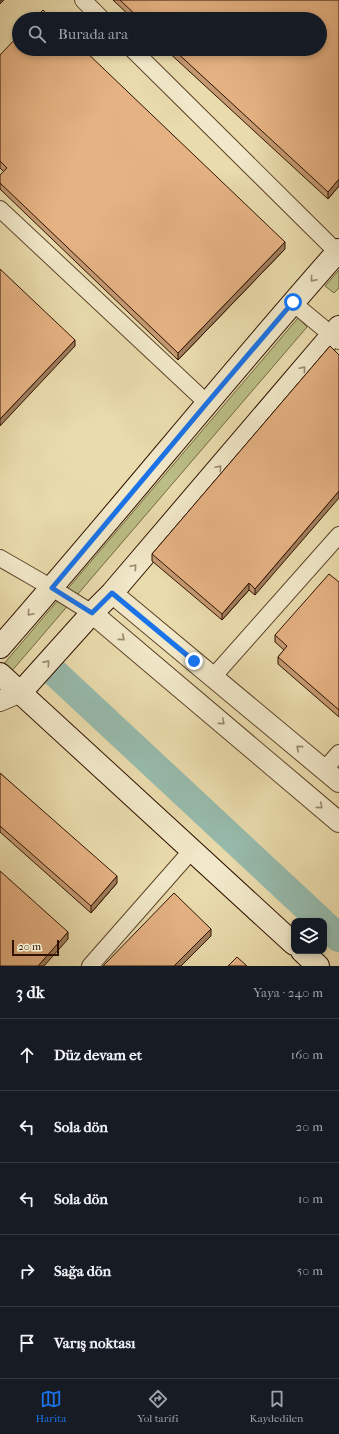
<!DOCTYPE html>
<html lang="tr">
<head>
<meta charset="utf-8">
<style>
  body { margin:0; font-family:"IM FELL French Canon",serif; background:#242831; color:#f1f3f6 }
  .controls { position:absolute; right:12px; bottom:12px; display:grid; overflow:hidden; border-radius:8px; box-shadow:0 2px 6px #0003 }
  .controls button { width:36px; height:36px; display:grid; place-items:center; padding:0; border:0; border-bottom:1px solid #363941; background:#171b24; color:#f1f3f6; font:20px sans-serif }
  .scale { position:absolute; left:12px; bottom:10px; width:47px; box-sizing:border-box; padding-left:4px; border:2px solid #2f1300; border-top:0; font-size:11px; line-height:14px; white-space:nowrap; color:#2f1300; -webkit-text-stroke:3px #f1e8c9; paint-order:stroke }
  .stop { position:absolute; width:12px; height:12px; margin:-9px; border:3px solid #1a73e8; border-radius:50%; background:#fff }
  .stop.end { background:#1a73e8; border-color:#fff; box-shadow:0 1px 4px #0008 }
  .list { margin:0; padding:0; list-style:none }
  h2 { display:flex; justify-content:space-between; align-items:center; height:52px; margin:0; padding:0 16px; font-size:17px }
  h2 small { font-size:13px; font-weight:400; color:#9ea1a6 }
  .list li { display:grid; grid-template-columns:26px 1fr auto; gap:12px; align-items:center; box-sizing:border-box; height:72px; padding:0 16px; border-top:1px solid #363941 }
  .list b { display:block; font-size:15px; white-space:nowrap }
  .list em { font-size:13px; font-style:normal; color:#9ea1a6 }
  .icon { flex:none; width:22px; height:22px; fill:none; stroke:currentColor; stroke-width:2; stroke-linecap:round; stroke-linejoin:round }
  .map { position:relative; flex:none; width:339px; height:966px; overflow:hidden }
  .search { position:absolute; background:#171b24; box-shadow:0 2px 6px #0003; left:12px; right:12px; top:12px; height:44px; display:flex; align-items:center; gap:10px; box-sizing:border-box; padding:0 14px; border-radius:22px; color:#9ea1a6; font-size:15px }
  .sheet { height:412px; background:#171b24 }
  nav { display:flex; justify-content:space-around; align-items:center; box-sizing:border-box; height:56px; border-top:1px solid #363941; background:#171b24; font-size:11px; color:#9ea1a6 }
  nav a { display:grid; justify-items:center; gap:2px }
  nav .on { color:#1a73e8 }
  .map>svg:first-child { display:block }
  .green { fill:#bbbe86; stroke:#756843 }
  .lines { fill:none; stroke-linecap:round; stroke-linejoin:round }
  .river { stroke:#97bbad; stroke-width:28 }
  .minor-casing { stroke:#5e452b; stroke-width:18 }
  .tertiary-casing { stroke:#5e452b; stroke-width:22 }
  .secondary-casing { stroke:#2f1300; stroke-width:24 }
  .minor { stroke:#f1e8c9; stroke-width:16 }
  .tertiary { stroke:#f1e8c9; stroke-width:20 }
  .secondary { stroke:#f1e8c9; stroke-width:22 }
  .wall { fill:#c59971; stroke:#2f1300 }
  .shaded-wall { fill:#a07d5c; stroke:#2f1300 }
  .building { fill:#e5b283; stroke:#2f1300 }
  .oneway { stroke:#9a886f }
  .route { stroke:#1a73e8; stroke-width:5 }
</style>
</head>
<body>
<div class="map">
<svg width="339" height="966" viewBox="0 0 339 966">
  <rect width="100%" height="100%" fill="#e9dbac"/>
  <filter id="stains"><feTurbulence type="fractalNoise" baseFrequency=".005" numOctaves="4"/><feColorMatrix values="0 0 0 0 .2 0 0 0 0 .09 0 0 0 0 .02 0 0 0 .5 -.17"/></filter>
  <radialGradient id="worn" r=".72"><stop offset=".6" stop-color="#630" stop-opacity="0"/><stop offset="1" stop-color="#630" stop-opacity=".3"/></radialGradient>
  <path class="green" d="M339,270V288L334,293L325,286Z
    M298,318L307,327L10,673L2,666Z"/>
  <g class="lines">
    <path class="river" d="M55,673L321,921
      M324,924L339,938"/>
    <g class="minor-casing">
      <path id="minor" d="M83,0L102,19
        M132,49L337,252
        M0,209L207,403
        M293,303L339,341
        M0,558L52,588L92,613
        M213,677L339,535
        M324,770L339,753
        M90,966L192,850"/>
    </g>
    <g class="tertiary-casing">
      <path id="tertiary" d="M112,593L339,782
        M92,613L339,822
        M0,701L21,692"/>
    </g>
    <g class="secondary-casing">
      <path id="secondary" d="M0,647C115,516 224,380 339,250
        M0,674L294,944
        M21,692L92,613L112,593L339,327
        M302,951L318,966"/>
    </g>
    <use href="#minor" class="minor"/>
    <use href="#tertiary" class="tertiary"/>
    <use href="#secondary" class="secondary"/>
  </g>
  <path class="wall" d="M113,0H339V186L328,199L165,49H320V19H133Z
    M0,55L285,249L178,360L0,189V175L4,172L0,168Z
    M330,346L255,595L249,590L222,620L152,561V554Z
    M339,582V717L278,664V657L284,650L275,642V635Z
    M0,773L117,883L91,913L0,832Z"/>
  <path class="shaded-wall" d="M0,0H4L0,4Z
    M339,179V186L328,199V192Z
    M285,242V249L178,360V353Z
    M75,340V346L0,426V419Z
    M339,491V498L255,595V589Z
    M249,583V590L222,620V614Z
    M117,876V883L91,913V906Z
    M211,929V936L181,966H174Z
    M68,932V939L44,966H38Z"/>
  <path class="building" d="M120,0H339V179L328,192L173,49H320V19H140Z
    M43,10L52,19H34Z
    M19,35V49H83L285,242L178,353L0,183V175L7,168L0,161V55Z
    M0,269L75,340L0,419Z
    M330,346L339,355V491L255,589L249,583L222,614L152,554Z
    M329,574L339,582V710L278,657L287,646L275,635Z
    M0,773L117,876L91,906L0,826Z
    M0,871L68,932L38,966H0Z
    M174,893L211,929L174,966H103Z
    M237,957L247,966H228Z"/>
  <defs><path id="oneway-chevron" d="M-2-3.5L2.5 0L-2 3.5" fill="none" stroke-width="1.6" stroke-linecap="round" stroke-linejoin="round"/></defs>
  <g class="oneway">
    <use href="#oneway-chevron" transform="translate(313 279) rotate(131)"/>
    <use href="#oneway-chevron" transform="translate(303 369) rotate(-49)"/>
    <use href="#oneway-chevron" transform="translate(219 468) rotate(-49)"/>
    <use href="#oneway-chevron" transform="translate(134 567) rotate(-49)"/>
    <use href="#oneway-chevron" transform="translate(30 613) rotate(131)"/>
    <use href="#oneway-chevron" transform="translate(122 638) rotate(40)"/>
    <use href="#oneway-chevron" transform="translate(47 663) rotate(-48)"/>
    <use href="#oneway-chevron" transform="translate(222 722) rotate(41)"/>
    <use href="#oneway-chevron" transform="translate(299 748) rotate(-140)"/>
    <use href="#oneway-chevron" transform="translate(320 806) rotate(41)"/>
  </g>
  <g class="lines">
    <path class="route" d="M194,661L112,593L92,613L52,588L207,403L293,302"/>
  </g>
  <rect width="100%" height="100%" filter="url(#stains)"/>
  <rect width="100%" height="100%" fill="url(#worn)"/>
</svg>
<div class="controls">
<button><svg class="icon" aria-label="layers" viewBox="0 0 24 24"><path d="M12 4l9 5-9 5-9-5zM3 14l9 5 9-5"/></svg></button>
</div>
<div class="scale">20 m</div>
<div class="stop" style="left:293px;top:302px"></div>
<div class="stop end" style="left:194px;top:661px"></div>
<div class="search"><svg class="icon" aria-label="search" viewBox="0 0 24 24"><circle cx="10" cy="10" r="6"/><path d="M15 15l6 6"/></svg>Burada ara</div>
</div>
<section class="sheet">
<h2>3 dk<small>Yaya · 240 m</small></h2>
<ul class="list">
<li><svg class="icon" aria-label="ahead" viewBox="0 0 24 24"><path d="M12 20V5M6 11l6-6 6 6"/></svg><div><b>Düz devam et</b></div><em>160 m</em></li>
<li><svg class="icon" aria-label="left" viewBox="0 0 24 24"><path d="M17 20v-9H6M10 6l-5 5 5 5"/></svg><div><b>Sola dön</b></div><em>20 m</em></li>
<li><svg class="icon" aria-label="left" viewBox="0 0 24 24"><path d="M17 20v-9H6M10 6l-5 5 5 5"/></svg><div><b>Sola dön</b></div><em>10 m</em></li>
<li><svg class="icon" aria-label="right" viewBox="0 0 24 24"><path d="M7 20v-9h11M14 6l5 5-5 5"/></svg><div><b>Sağa dön</b></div><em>50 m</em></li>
<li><svg class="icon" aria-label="arrive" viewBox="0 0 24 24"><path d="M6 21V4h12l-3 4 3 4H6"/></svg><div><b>Varış noktası</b></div></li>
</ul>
</section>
<nav>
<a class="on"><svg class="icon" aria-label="map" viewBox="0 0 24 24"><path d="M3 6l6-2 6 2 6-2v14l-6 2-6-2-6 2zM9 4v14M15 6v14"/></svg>Harita</a>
<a><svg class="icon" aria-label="directions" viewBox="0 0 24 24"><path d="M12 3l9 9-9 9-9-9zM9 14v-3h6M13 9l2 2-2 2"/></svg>Yol tarifi</a>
<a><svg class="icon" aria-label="saved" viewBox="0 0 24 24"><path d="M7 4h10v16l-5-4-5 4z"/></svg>Kaydedilen</a>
</nav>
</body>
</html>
